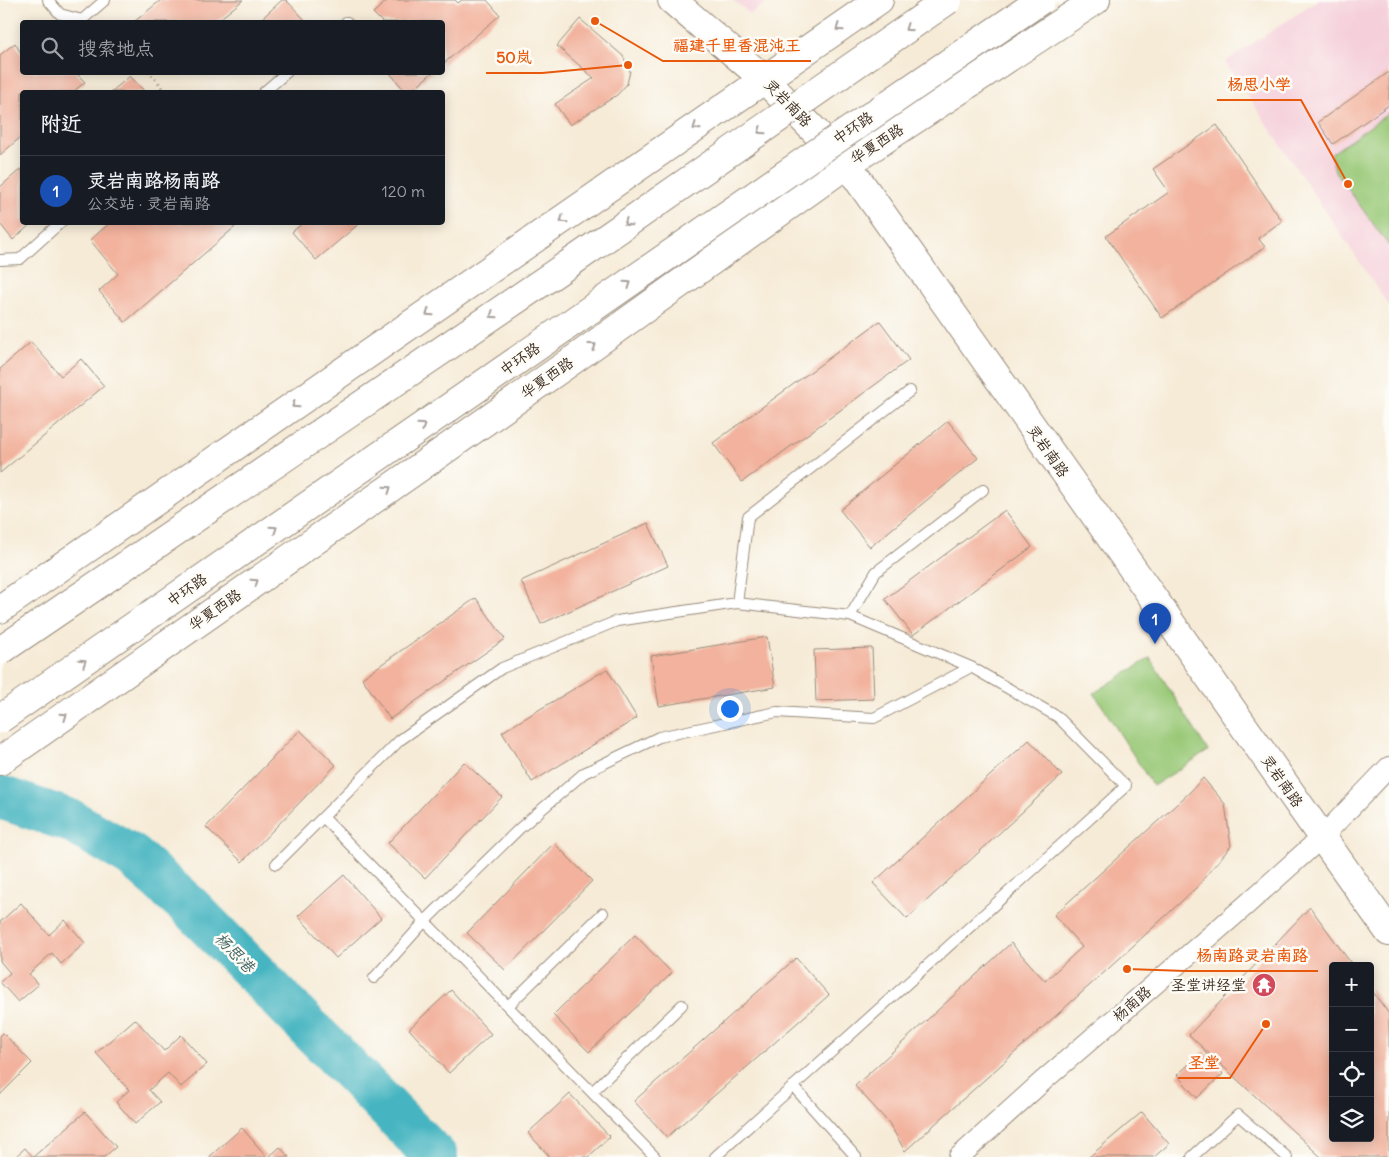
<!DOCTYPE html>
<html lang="zh">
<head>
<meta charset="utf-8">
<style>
  body { margin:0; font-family:Delius,"LXGW WenKai TC",sans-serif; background:#20242c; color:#f1f3f6 }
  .controls { position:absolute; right:15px; bottom:15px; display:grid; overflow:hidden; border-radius:5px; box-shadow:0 2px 12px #0003 }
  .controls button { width:45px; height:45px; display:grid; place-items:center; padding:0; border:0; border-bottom:1px solid #363941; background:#171b24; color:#f1f3f6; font:25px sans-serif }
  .you { position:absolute; left:729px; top:708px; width:18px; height:18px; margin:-12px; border:4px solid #fff; border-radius:50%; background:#1a73e8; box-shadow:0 0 0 8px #1a73e833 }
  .badge { display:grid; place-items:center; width:32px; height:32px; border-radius:50%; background:#8c9099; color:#fff; font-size:16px; font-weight:700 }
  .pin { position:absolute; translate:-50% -41px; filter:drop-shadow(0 1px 2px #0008) }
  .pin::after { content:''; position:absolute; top:26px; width:18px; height:15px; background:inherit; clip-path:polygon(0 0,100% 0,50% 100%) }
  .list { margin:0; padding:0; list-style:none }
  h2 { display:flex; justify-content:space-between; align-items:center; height:65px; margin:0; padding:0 20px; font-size:21px }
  h2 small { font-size:16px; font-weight:400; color:#9ea1a6 }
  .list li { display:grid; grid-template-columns:32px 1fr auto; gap:15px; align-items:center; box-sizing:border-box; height:70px; padding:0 20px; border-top:1px solid #363941 }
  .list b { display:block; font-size:19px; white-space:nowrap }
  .list p { margin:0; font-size:16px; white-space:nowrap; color:#9ea1a6 }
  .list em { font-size:16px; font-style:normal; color:#9ea1a6 }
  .icon { flex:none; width:28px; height:28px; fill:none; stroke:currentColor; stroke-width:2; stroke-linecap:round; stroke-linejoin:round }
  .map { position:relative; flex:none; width:1389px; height:1157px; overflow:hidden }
  .search { position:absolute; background:#171b24; box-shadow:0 2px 12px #0003; left:20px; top:20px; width:425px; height:55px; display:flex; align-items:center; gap:12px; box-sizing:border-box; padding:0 18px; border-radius:5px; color:#9ea1a6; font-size:19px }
  .panel { position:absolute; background:#171b24; box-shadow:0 2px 12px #0003; left:20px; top:90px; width:425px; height:135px; border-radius:5px }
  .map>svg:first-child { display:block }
  .built { fill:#f5cfda }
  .green { fill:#9ac978; stroke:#6a7a4b }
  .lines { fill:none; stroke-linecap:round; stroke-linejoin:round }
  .river { stroke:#47b5c1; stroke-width:44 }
  .building { fill:#f2b29d }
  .lane-casing { stroke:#988a7a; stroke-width:12 }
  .street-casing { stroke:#988a7a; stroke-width:22 }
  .secondary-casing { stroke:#988a7a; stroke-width:30 }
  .primary-casing { stroke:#988a7a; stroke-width:30 }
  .path { stroke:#988a7a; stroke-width:3; stroke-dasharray:1 4; stroke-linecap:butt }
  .lane { stroke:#fff; stroke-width:10 }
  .street { stroke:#fff; stroke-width:20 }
  .secondary { stroke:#fff; stroke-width:28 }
  .primary { stroke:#fff; stroke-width:28 }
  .highway-bridge-casing { stroke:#988a7a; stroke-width:30; stroke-linecap:butt }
  .highway-bridge { stroke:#fff; stroke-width:28 }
  .oneway { stroke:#a79f9a }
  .labels { text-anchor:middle; stroke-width:5; stroke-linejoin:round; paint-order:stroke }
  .street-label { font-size:15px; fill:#3b2a1e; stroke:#fdfcf7 }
  .poi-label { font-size:15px; fill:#3b2a1e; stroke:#fdfcf7; text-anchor:end }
  .water-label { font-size:16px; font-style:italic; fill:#40625f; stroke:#fdfcf7 }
  .leader { fill:none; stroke:#e8590c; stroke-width:2 }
  .callout-dot { fill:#e8590c; stroke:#fdfcf7; stroke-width:2 }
  .callout-label { font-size:16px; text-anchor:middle; font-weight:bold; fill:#e8590c; stroke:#fdfcf7; stroke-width:5; stroke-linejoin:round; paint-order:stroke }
</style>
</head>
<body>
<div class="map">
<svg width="1389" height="1157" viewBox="0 0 1389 1157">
  <rect width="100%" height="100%" fill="#fdfcf7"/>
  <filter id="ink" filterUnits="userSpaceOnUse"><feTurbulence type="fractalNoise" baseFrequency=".02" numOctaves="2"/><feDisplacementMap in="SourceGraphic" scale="10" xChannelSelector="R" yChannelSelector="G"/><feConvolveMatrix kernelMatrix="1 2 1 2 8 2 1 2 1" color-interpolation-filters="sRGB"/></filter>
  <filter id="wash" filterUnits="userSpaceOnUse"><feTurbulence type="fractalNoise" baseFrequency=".0096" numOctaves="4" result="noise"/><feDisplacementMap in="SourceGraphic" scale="20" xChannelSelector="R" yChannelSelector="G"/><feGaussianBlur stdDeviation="1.12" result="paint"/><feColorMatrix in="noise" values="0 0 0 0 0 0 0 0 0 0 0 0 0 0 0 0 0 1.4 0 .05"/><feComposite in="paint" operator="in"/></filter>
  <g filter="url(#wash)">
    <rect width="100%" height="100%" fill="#f6ebd7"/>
    <path class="built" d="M733,0H770L750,14Z
      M1318,0H1389V306L1225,62Z"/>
    <path class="green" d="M1389,113V246L1335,171L1331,154Z
      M1150,658L1208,751L1153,786L1094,693Z"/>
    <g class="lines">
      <path class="river" d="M0,797L71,821L132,856L189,906L436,1157"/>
    </g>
    <g id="blocks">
      <path class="building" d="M161,0H243L216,22H134Z
        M282,0H286L307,22H258Z
        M388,0H455L458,3L462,0H487L500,15L442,65V22H382L373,13Z
        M580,19L623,56L630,71L627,84L617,95L570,125L555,104L594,78L557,46Z
        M15,43L22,55V72H75L85,82L73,92H22V136L0,155V55Z
        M389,72H433L410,92H406Z
        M1389,72V105L1333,144L1318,122Z
        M130,76L145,92H111Z
        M1217,125L1282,221L1258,238L1265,247L1162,318L1106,236L1169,192L1153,169Z
        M22,168V222H33L13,240L0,224V187Z
        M111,222H231L235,227L125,322L99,291L118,274L90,240Z
        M304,222H361L316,260L292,232Z
        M880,321L909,360L742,482L713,443Z
        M31,342L61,376L81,359L104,386L0,473V369Z
        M948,421L978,458L870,547L840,510Z
        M1005,510L1032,547L913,635L885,599Z
        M648,523L668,566L541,624L521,581Z
        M476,598L505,639L390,719L362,678Z
        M767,637L775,687L659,706L651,656Z
        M872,648L874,699L816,701L814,650Z
        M607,669L637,718L532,782L502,732Z
        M300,730L336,765L242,862L206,827Z
        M1029,740L1062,775L907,919L873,883Z
        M464,762L502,797L425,878L388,843Z
        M1203,778L1225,804L1231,846L1196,888L1108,969L905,1151L889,1123L855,1086L1011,943L1045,981L1082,947L1054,915L1189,793Z
        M554,843L592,881L505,970L467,933Z
        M344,875L381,918L336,958L298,916Z
        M21,903L49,935L65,920L85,943L61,964L52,953L29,974L38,985L18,1002L0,982L10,973L0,961V922Z
        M1310,907L1353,966H1333V1138H1370V988L1389,1014V1157H1321L1189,1035Z
        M635,935L672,973L589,1052L553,1015Z
        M796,958L829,995L667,1137L634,1101Z
        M451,990L491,1034L449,1073L409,1029Z
        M135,1019L164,1051L181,1035L207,1064L181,1087L168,1073L149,1090L160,1102L135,1124L116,1102L129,1090L96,1053Z
        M3,1033L32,1063L0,1095V1036Z
        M1204,1051L1223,1074L1197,1098L1177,1075Z
        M570,1094L610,1137L588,1157H550L528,1133Z
        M85,1112L116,1147L104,1157H33Z
        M1142,1112L1169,1144L1154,1157H1089Z
        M242,1128L267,1157H209Z
        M280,1147L289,1157H269Z
        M25,1148L33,1157H15Z"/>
    </g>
  </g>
  <g filter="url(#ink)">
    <use href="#blocks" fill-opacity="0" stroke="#988a7a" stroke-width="1"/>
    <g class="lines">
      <g class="lane-casing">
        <path id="lane" d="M48,0L60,14L82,20L105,0
          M346,22H347
          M264,92L287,72
          M0,260L20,259L61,222
          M737,603L748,517L910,391
          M850,616L876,572L983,490
          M323,817L655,1157
          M276,864L400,740L502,668L617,621L737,603L850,616L971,667L1058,717L1126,786L715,1157
          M374,978L425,921L520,828L584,773L659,737L777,712L874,718L971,667
          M508,1006L603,913
          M793,1086L856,1157
          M592,1092L682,1005
          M1192,1157L1238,1115L1287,1157"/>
      </g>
      <g class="street-casing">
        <path id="street" d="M959,1157L1044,1080L1245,906L1322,837L1389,767"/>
      </g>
      <g class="secondary-casing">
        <path id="secondary" d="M672,0L764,79L847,164L1389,932"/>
      </g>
      <g class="primary-casing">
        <path id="primary" d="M0,609L879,0
          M0,761L573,360L847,164L1096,0"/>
      </g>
      <path class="path" d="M148,72L157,80L164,92"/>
      <use href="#lane" class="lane"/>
      <use href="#street" class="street"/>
      <use href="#secondary" class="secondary"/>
      <use href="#primary" class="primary"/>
      <g class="highway-bridge-casing">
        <path id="highway-bridge" d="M0,651L576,259L948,0
          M0,719L809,158L1041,0"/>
      </g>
      <use href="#highway-bridge" class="highway-bridge"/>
    </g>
    <defs><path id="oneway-chevron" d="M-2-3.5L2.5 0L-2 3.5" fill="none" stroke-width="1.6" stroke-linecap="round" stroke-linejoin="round" transform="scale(1.25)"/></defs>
    <g class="oneway">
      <use href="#oneway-chevron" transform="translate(839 28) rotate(145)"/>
      <use href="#oneway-chevron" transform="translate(908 28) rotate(145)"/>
      <use href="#oneway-chevron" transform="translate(696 127) rotate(145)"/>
      <use href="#oneway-chevron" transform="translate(761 131) rotate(145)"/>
      <use href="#oneway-chevron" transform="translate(563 220) rotate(145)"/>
      <use href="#oneway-chevron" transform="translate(627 223) rotate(145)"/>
      <use href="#oneway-chevron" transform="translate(628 284) rotate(-35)"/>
      <use href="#oneway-chevron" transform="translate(429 313) rotate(145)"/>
      <use href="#oneway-chevron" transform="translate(493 315) rotate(146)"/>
      <use href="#oneway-chevron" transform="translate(593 346) rotate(-36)"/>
      <use href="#oneway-chevron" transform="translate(295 405) rotate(145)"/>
      <use href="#oneway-chevron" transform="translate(422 426) rotate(-35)"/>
      <use href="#oneway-chevron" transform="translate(388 489) rotate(-35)"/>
      <use href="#oneway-chevron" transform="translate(274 529) rotate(-35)"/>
      <use href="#oneway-chevron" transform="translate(255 582) rotate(-35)"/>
      <use href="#oneway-chevron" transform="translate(83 662) rotate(-35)"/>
      <use href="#oneway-chevron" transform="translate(64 716) rotate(-35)"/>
    </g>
  </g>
  <defs>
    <g id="temple-disc" transform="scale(1.25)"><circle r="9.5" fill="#d1495b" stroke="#fdfcf7"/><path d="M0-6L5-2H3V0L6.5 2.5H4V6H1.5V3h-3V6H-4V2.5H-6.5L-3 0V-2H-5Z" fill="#fff"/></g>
  </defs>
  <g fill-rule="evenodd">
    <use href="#temple-disc" x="1264" y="985"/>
  </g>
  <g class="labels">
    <g class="street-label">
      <text transform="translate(788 103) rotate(46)" y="5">灵岩南路</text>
      <text transform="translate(853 128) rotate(-34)" y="5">中环路</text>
      <text transform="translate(877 144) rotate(-33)" y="5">华夏西路</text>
      <text transform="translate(520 359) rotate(-35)" y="5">中环路</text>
      <text transform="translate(547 378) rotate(-35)" y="5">华夏西路</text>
      <text transform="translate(1048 451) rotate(55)" y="5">灵岩南路</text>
      <text transform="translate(187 590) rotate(-35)" y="5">中环路</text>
      <text transform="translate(215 610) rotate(-35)" y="5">华夏西路</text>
      <text transform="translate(1282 781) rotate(55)" y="5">灵岩南路</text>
      <text transform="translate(1132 1004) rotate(-41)" y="5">杨南路</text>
    </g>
    <g class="poi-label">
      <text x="1246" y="990">圣堂讲经堂</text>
    </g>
    <g class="water-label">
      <text transform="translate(235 952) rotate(46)" y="6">杨思港</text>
    </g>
  </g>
  <path class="leader" d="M595 21L663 61H811M628 65L542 73H486M1348 184L1301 100H1217M1127 969L1186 971H1318M1266 1024L1230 1078H1178"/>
  <g class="callout-dot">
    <circle cx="595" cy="21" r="5"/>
    <circle cx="628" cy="65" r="5"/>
    <circle cx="1348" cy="184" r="5"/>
    <circle cx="1127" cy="969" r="5"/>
    <circle cx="1266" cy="1024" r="5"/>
  </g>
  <g class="callout-label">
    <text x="737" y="51">福建千里香混沌王</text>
    <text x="514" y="63">50岚</text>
    <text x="1259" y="90">杨思小学</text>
    <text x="1252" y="961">杨南路灵岩南路</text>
    <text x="1204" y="1068">圣堂</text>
  </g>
</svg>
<div class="controls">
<button>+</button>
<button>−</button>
<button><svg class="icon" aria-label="locate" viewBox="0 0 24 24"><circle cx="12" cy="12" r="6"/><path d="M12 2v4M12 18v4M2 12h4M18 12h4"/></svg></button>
<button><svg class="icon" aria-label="layers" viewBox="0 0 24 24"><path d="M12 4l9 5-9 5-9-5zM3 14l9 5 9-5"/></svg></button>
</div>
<div class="you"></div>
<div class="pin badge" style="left:1155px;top:644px;background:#1a4fb4">1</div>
<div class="search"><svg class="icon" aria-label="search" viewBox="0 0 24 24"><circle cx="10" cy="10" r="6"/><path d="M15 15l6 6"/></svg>搜索地点</div>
<section class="panel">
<h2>附近<small></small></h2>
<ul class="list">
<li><span class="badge" style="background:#1a4fb4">1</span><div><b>灵岩南路杨南路</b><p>公交站 · 灵岩南路</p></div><em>120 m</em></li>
</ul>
</section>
</div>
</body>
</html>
